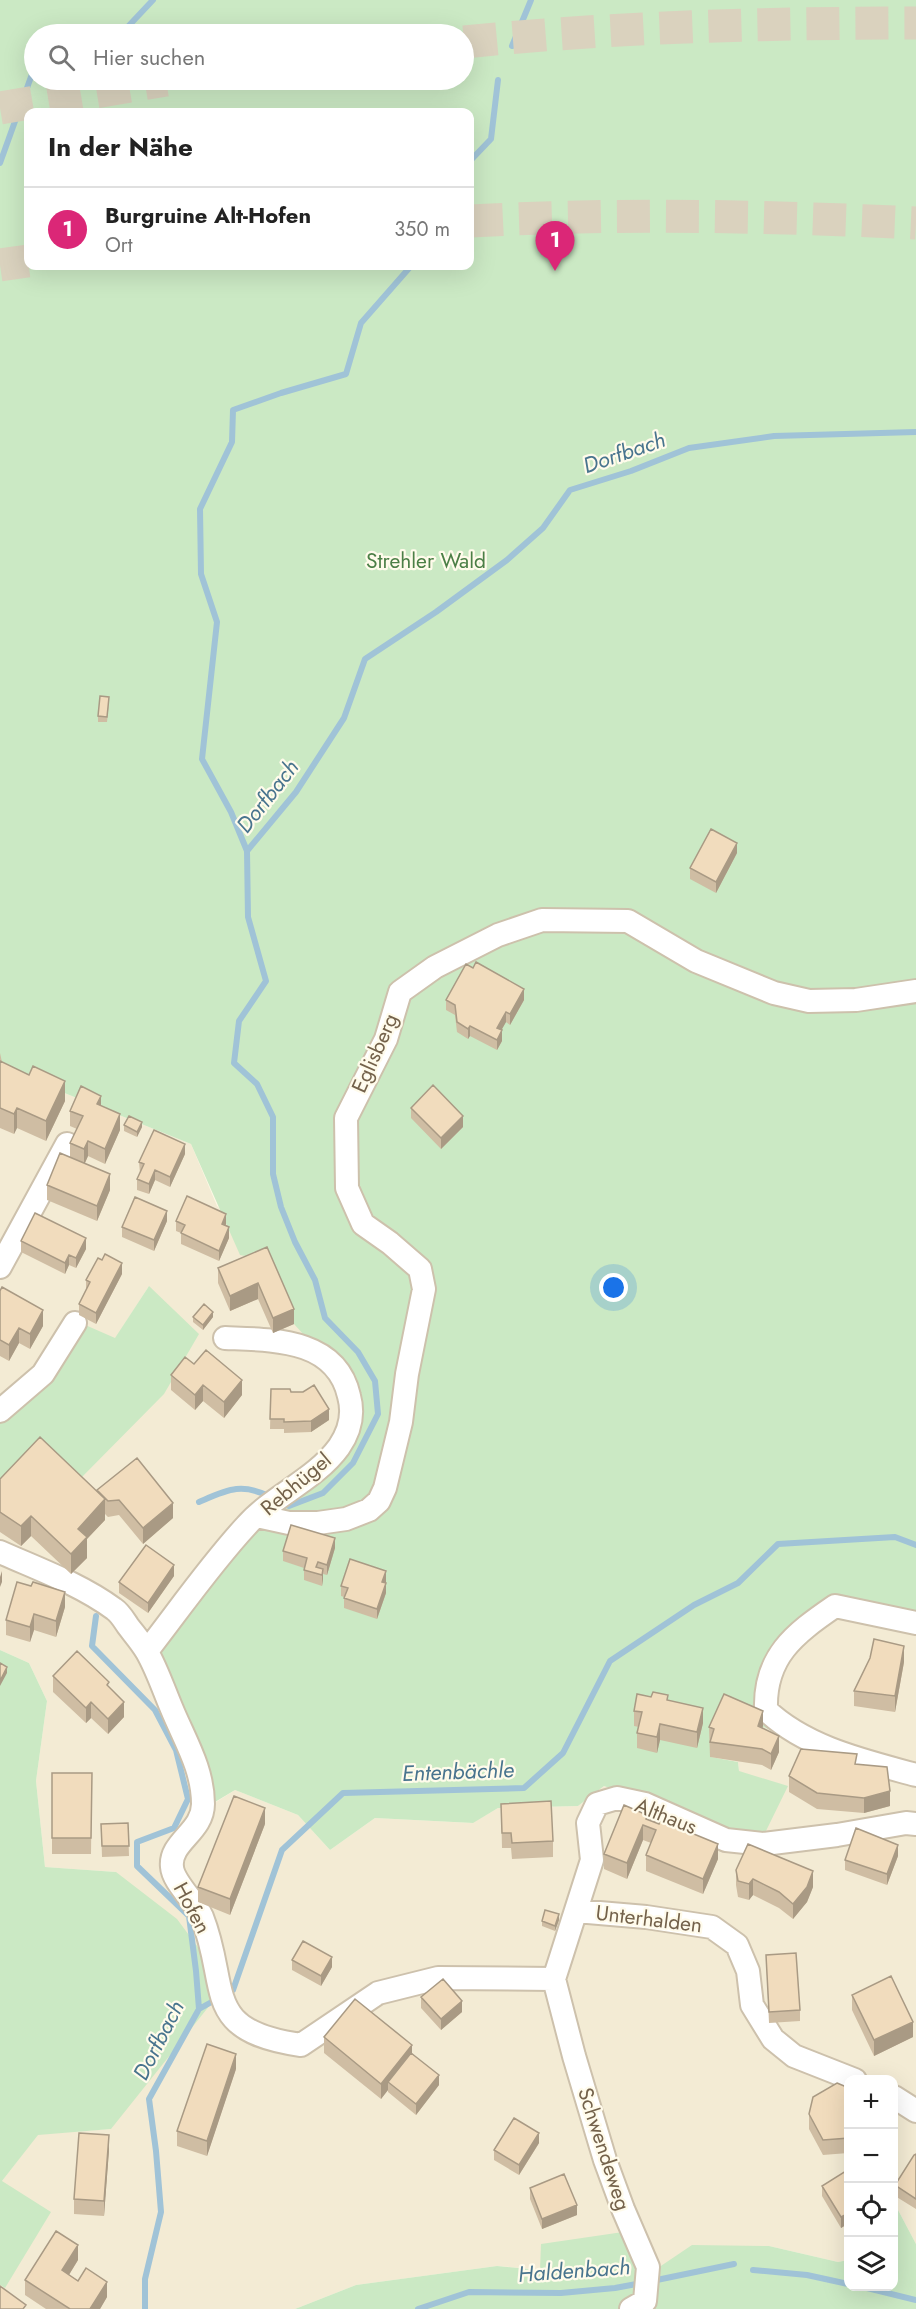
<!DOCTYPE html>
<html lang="de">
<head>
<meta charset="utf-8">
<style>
  body { margin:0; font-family:Jost,sans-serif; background:#f2f2f2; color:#222 }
  .controls { position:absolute; right:18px; bottom:18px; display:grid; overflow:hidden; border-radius:12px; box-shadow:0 6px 24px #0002 }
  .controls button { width:54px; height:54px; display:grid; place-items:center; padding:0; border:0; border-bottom:2px solid #e0e0e0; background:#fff; color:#222; font:30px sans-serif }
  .you { position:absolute; left:614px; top:1288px; width:21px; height:21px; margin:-15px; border:4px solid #fff; border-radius:50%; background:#1a73e8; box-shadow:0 0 0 9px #1a73e833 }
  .badge { display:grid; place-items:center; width:39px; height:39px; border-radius:50%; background:#db2777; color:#fff; font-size:20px; font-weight:700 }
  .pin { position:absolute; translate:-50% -50px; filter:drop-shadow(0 2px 3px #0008) }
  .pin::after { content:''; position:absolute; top:32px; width:21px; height:18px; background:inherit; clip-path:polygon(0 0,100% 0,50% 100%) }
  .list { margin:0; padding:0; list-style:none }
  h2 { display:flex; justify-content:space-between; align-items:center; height:78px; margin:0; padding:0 24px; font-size:26px }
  h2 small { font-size:20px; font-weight:400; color:#767676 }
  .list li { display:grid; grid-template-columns:39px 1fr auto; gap:18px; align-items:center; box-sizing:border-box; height:84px; padding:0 24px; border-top:2px solid #e0e0e0 }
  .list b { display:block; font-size:22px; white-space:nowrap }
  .list p { margin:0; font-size:20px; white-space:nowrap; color:#767676 }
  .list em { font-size:20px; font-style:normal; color:#767676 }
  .icon { flex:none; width:33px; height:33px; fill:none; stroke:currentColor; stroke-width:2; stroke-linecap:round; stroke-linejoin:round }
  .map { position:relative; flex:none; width:916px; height:2309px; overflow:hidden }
  .search { position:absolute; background:#fff; box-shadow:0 6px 24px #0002; left:24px; top:24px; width:450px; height:66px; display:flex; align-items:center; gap:15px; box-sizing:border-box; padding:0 21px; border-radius:33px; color:#767676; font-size:22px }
  .panel { position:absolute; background:#fff; box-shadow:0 6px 24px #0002; left:24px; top:108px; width:450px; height:162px; border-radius:12px }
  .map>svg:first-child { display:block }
  .residential { fill:#f3ebd4 }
  .green { fill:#cbe9c4; fill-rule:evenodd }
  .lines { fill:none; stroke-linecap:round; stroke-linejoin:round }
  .stream { stroke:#a0c3d7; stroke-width:6 }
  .motorway-tunnel { stroke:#dad2be; stroke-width:33; stroke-dasharray:33 16; stroke-linecap:butt }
  .minor-casing { stroke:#cdc1ac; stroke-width:26 }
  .minor { stroke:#fff; stroke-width:22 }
  .wall { fill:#cfbda3 }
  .shaded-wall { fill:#a99a84 }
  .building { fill:#f1dcbd; stroke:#a99a84; stroke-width:1.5 }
  .labels { text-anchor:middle; stroke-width:4.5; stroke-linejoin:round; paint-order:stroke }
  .park-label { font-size:21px; fill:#4b7f46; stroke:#fffbeb }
  .street-label { font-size:21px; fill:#74624b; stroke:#fffbeb }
  .water-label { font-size:22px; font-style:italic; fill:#48748e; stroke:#fffbeb }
</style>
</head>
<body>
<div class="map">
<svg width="916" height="2309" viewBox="0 0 916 2309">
  <rect width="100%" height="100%" fill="#fcf8e5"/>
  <path class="residential" d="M0,1067L191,1144L217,1206L273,1260L353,1410L216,1802L235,1790L298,1815L330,1850L375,1818L472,1823L498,1808L578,1806L604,1786L719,1827L739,1771L738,1762L710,1757L766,1710L781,1650L835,1606L916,1623V2244L897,2208L894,2210V2080H848V2260L838,2262L769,2246L643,2278L497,2266L356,2285L295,2309H0V2285L5,2288L2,2181L38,2134L111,2129L116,1872L45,1867L36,1781L47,1701L29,1663L0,1650V1494L79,1480L149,1286L115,1339L0,1414Z"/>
  <path class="green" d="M0,0H916V1623L835,1606L806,1625L766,1691L786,1737L724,1709L711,1757L738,1762L739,1771L788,1786L764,1835L719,1827L604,1786L578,1806L498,1808L473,1823L375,1818L330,1850L298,1815L235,1790L215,1802L155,1655L257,1516L317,1469L353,1410L322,1355L294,1324L273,1261L240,1255L191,1144L0,1067ZM34,34H464V80H34ZM28,112H470V266H28Z
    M149,1286L199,1334L164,1394L79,1480L0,1494V1414L83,1324L115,1338Z
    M0,1650L29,1663L47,1701L36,1781L45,1867L116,1872L177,1919L226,1985L111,2129L38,2135L2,2181L51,2212L5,2288L0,2285Z
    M897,2208L916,2244V2309H295L356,2285L497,2266L540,2270L541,2244L623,2232L643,2278L692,2245L769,2246L838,2262L848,2260V2286H894V2210Z"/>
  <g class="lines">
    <path class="stream" d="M121,34L153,0
      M512,46L531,0
      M470,161L491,139L498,80
      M0,163L32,74L34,73
      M247,851L231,812L202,759L217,622L201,574L200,509L232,442L233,410L281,393L346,374L361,323L411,266
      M199,1502C227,1490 241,1482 271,1497
      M280,1502L289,1506L323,1493L353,1463L378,1414L375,1381L358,1352L325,1318L315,1280L295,1242L281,1207L273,1174V1117L257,1084L234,1063L239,1021L266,981L248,917L247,851L296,792L344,718L365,659L436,612L507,560L543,528L570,490L631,471L689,448L774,436L916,432
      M96,1616L92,1646L155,1710L176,1750L188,1799L174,1828L137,1842V1866L189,1916L196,1971L199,2009L149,2099L156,2151L161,2212L145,2279V2309
      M199,2009L233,1990L282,1850L343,1793L524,1788L563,1753L610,1661L694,1605L738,1583L778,1544L895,1537L916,1545
      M753,2270L807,2275L848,2284
      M652,2281L734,2264
      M859,2286L916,2300
      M418,2309L469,2292L561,2293L615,2288L642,2283"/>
    <path class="motorway-tunnel" d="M464,42C614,27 765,23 916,23
      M0,108L166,80
      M470,221C618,213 768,216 916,223
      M0,265L28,261"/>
    <g class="minor-casing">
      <path id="minor" d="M0,1267L67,1144
        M0,1411L43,1374L75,1323
        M257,1516L289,1523H318L346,1519L369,1510L379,1501L385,1488L401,1422L407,1374L424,1289L420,1269L390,1243L363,1224L347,1188L346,1118L386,1039L400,992L435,967L498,935L542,920L628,921L696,961L774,993L809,1001L856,1000L916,991
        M0,1552C38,1569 80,1584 114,1609C120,1613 124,1620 128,1626C134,1634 142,1643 147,1652C158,1671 165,1694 174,1714C187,1744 203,1771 203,1804C203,1832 169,1842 172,1867C173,1882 195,1901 202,1917C230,1988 200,2031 301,2045L378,1993L438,1978L554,1979
        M916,1623L835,1606C794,1634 764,1657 766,1710C806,1748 865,1761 916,1775
        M147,1651C179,1610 210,1565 246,1526C272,1496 315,1480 339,1447C350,1431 354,1414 349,1396C336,1338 272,1340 225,1338
        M576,1911L646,1917L712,1927L737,1945L748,1971L752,2005L773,2039L794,2056L855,2080
        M894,2097L916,2111
        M631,2309L645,2301L648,2267L623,2209L605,2160L574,2056L554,1979L592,1860L588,1823L597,1804L617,1798L645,1804L726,1840L764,1844L837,1835L906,1823L916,1824"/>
    </g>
    <use href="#minor" class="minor"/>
  </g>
  <path class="wall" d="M109,702L107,722H98V716Z
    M737,853L716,893L690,879V868Z
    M473,968L524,1000L510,1025L506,1022L501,1030L502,1041L497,1050L470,1036L468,1039L457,1032L455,1015L446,1010V1000Z
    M0,1053L2,1062L29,1075L65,1101L46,1141L17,1128L14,1134L0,1128Z
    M101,1105L120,1130L105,1164L88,1156L85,1163L110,1190L97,1221L47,1200V1185L70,1157V1143L77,1129L70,1126V1111Z
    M411,1108L463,1127L441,1149L411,1118Z
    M124,1125L142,1127L137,1137L124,1131Z
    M185,1154L170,1187L155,1180L149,1194L137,1190V1179L140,1173L139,1162Z
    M167,1221L154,1251L122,1237V1227Z
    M176,1221L226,1224L225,1226L229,1238L219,1261L181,1244V1233L176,1231Z
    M21,1241L86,1249L76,1268L69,1265L65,1274L21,1252Z
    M267,1247L294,1324L273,1333L258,1299L230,1311L218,1283V1268Z
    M122,1274L96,1324L79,1315V1304L86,1290V1280Z
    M0,1291L43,1326L30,1349L19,1343L9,1361L0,1356Z
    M193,1317H213L203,1330L193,1322Z
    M194,1364L242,1395L224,1418L203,1401L195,1410L171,1390V1375Z
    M271,1389L291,1392L329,1420L311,1432L284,1433V1429H270Z
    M0,1479L97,1491L173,1518L143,1544L119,1515L108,1517L105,1514V1520L87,1539V1558L71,1574L31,1536L21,1546L0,1532Z
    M335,1548L327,1575L323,1574V1579L322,1586L304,1580V1568L283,1561V1551Z
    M174,1576L148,1613L119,1593V1582Z
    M386,1582V1593L377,1619L344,1608V1597L341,1596V1586Z
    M31,1586L65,1607L56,1637L34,1630L30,1642L6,1635V1620Z
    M904,1662L895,1712L854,1706V1691Z
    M53,1676L124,1717L108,1734L91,1718L86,1723L53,1692Z
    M651,1697L668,1700L703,1723L697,1748L660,1740L657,1753L637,1748V1733L639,1727L634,1726V1711Z
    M763,1726L762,1728L779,1752L771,1770L762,1765L710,1757L709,1727Z
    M857,1764L890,1806L864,1813L817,1809L789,1792V1776Z
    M52,1773H92L91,1854H52Z
    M501,1804L553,1841V1857L512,1859L511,1848H502Z
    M647,1819L659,1824L718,1859L703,1894L646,1871V1855L651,1843L643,1840L627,1879L604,1869V1854Z
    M128,1823L129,1856L102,1857L101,1824Z
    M265,1824L230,1915L198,1902V1887Z
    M898,1856L887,1885L845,1870V1860Z
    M736,1870L813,1887L807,1902L793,1919L779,1908L753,1895L749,1900L738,1897L736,1885Z
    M559,1920L555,1931L542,1926V1921Z
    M766,1955L800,2010V2021L769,2023Z
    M292,1960L332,1967L321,1986L292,1970Z
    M852,1995L913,2037L874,2056L852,2010Z
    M421,1997L462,2012L441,2030L421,2008Z
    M324,2037L412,2053L439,2085L416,2115L388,2092V2090L381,2099L324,2053Z
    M236,2069L207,2156L177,2146V2131Z
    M849,2088L848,2153L823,2155L809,2129V2114Z
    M539,2143L519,2175L494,2160V2150Z
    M109,2150L104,2216L74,2214V2199Z
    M916,2154V2209L895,2196V2185Z
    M849,2169V2223L841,2228L822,2196V2186Z
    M530,2188L577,2215L542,2229L530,2199Z
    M78,2260L69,2275L107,2297L100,2309H46L25,2295V2280Z"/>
  <path class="shaded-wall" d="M737,843V853L716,893V882Z
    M524,989V1000L510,1025V1014Z
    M506,1012V1022L497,1038V1028Z
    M470,1026V1036L468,1039V1029Z
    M502,1030V1041L497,1050V1040Z
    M65,1081V1101L46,1141V1121Z
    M101,1096V1111L97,1104Z
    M17,1108V1128L14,1134V1114Z
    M120,1114V1130L105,1164V1149Z
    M463,1116V1127L441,1149V1138Z
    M142,1122V1127L137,1137V1132Z
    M88,1141V1156L84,1165V1149Z
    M185,1144V1154L170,1187V1177Z
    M155,1170V1180L149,1194V1184Z
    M110,1174V1190L97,1221V1206Z
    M167,1211V1221L154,1251V1240Z
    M226,1214V1224L222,1234V1224Z
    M229,1227V1238L219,1261V1251Z
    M86,1238V1249L76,1268V1258Z
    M69,1255V1265L65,1274V1263Z
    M122,1263V1274L96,1324V1313Z
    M258,1283V1299L230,1311V1296Z
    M294,1309V1324L273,1333V1318Z
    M43,1310V1326L30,1349V1334Z
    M213,1312V1317L203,1330V1325Z
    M19,1328V1343L9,1361V1345Z
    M242,1380V1395L224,1418V1402Z
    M203,1385V1401L195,1410V1395Z
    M329,1409V1420L311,1432V1421Z
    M105,1499V1520L87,1539V1558L71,1574V1554L78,1529Z
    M173,1503V1518L143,1544V1528Z
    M31,1516V1536L21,1546V1526Z
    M335,1538V1548L327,1575V1565Z
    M174,1565V1576L148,1613V1603Z
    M323,1569V1579L322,1586V1575Z
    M2,1571V1582L0,1587V1577Z
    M386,1571V1582L382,1592V1582Z
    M386,1583V1593L377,1619V1609Z
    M65,1592V1607L56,1637V1621Z
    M34,1614V1630L30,1642V1627Z
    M904,1646V1662L895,1712V1696Z
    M7,1667V1673L0,1686V1681Z
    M91,1702V1718L86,1723V1708Z
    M124,1702V1717L108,1734V1719Z
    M703,1708V1723L697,1748V1732Z
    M763,1711V1726L758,1741V1726Z
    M660,1724V1740L657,1753V1737Z
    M779,1736V1752L771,1770V1754Z
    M890,1791V1806L864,1813V1798Z
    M265,1808V1824L230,1915V1899Z
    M643,1825V1840L627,1879V1863Z
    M718,1844V1859L703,1894V1879Z
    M898,1845V1856L887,1885V1874Z
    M813,1871V1887L807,1902L793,1919V1904Z
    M753,1879V1895L749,1900V1884Z
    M559,1914V1920L555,1931V1926Z
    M332,1957V1967L321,1986V1976Z
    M462,2001V2012L441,2030V2019Z
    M913,2022V2037L874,2056V2040Z
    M412,2045V2061L388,2082V2090L381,2099V2084Z
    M236,2054V2069L207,2156V2141Z
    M439,2075V2085L416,2115V2104Z
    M539,2133V2143L519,2175V2165Z
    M109,2135V2150L104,2216V2201Z
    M577,2205V2215L542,2229V2219Z
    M849,2213V2223L841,2228V2217Z
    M78,2245V2260L62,2286V2270Z
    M107,2282V2297L100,2309H90Z"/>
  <path class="building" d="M100,696L109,697L107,717L98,716Z
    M711,829L737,843L716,882L690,868Z
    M476,962L524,989L510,1014L506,1012L497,1028L502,1030L497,1040L470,1026L468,1029L457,1022L455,1005L446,1000L466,964L473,968Z
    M0,1061L29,1075L33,1066L65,1081L46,1121L17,1108L14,1114L0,1108Z
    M433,1085L463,1116L441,1138L411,1108Z
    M81,1086L101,1096L97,1104L120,1114L105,1149L88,1141L84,1149L70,1143L83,1116L70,1111Z
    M129,1116L142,1122L137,1132L124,1125Z
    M154,1130L185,1144L170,1177L155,1170L149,1184L137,1179L144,1164L139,1162Z
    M60,1153L110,1174L97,1206L47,1185Z
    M187,1196L226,1214L222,1224L229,1227L219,1251L181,1233L185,1225L176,1221Z
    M135,1197L167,1211L154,1240L122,1227Z
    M35,1213L86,1238L76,1258L69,1255L65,1263L21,1241Z
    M267,1247L294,1309L273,1318L258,1283L230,1296L218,1268Z
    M105,1254L122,1263L96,1313L79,1304L90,1282L86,1280L98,1258L102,1260Z
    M2,1287L43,1310L30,1334L19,1328L9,1345L0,1340V1291Z
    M204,1304L213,1312L203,1325L193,1317Z
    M206,1350L242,1380L224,1402L203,1385L195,1395L171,1375L185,1357L194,1364Z
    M314,1385L329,1409L311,1421L284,1422V1419H270L271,1389H290L291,1392H303Z
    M40,1437L105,1499L78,1529L87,1537L71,1554L31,1516L21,1526L0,1512V1479Z
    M137,1458L173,1503L143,1528L119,1500L108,1501L97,1490Z
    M291,1525L335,1538L327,1565L318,1562L316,1567L323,1569L322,1575L304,1570L307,1558L283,1551Z
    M146,1545L174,1565L148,1603L119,1582Z
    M350,1559L386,1571L382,1582L386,1583L377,1609L344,1598L348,1588L341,1586Z
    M17,1582L31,1586L33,1582L65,1592L56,1621L34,1614L30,1627L6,1620Z
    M874,1639L904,1646L895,1696L854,1691L870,1658Z
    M77,1651L109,1682L107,1685L124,1702L108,1719L91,1702L86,1708L53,1676Z
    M0,1663L7,1667L0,1681Z
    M653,1692L668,1695L667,1700L703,1708L697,1732L660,1724L657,1737L637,1733L642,1712L634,1711L637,1694L651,1697Z
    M724,1694L763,1711L758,1726L779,1736L771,1754L762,1749L710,1742L714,1729L709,1727Z
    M801,1749L857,1754L855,1764L887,1767L890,1791L864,1798L817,1793L789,1776Z
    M52,1773H92L91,1838H52Z
    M234,1796L265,1808L230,1899L198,1887Z
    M551,1801L553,1841L512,1843L511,1833H502L501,1804Z
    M624,1805L647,1815L646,1819L659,1824L660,1820L718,1844L703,1879L646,1855L656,1830L643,1825L627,1863L604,1854Z
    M128,1823L129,1846H102L101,1824Z
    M856,1828L898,1845L887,1874L845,1860Z
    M748,1844L813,1871L807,1887L793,1904L779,1892L753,1879L749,1884L738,1881L736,1870Z
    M545,1910L559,1914L555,1926L542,1921Z
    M303,1941L332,1957L321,1976L292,1960Z
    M796,1953L800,2010L769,2012L766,1955Z
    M891,1976L913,2022L874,2040L852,1995Z
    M443,1979L462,2001L441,2019L421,1997Z
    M355,1999L412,2045L381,2084L324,2037Z
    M207,2044L236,2054L207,2141L177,2131Z
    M411,2053L439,2075L416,2104L388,2082Z
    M837,2083L849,2088V2138L823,2140L809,2114L813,2097Z
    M514,2118L539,2133L519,2165L494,2150Z
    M79,2133L109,2135L104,2201L74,2199Z
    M916,2154V2199L895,2185L914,2155Z
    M849,2169V2213L841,2217L822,2186Z
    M564,2174L577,2205L542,2219L530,2188Z
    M56,2231L78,2245L62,2270L78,2281L86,2268L107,2282L90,2309H70L25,2280Z
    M0,2286L26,2305L23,2309H0Z"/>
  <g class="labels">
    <g class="park-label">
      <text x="426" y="568">Strehler Wald</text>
    </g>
    <g class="street-label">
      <text transform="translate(375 1053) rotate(-66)" y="7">Eglisberg</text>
      <text transform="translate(296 1484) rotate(-40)" y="7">Rebhügel</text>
      <text transform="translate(666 1816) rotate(22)" y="7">Althaus</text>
      <text transform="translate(192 1908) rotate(62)" y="7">Hofen</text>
      <text transform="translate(649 1919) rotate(7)" y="7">Unterhalden</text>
      <text transform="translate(604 2149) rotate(72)" y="7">Schwendeweg</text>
    </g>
    <g class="water-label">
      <text transform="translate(624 452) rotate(-19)" y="8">Dorfbach</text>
      <text transform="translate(267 796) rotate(-52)" y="8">Dorfbach</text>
      <text transform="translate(458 1771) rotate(-2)" y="8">Entenbächle</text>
      <text transform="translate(158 2040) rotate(-63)" y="8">Dorfbach</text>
      <text transform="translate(574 2270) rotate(-4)" y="8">Haldenbach</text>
    </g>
  </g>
</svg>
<div class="controls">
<button>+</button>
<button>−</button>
<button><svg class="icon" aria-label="locate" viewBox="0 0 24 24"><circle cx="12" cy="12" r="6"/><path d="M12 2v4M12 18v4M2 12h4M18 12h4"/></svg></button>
<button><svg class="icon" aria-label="layers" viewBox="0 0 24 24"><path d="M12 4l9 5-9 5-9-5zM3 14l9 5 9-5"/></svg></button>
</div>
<div class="you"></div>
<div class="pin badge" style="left:555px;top:271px">1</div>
<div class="search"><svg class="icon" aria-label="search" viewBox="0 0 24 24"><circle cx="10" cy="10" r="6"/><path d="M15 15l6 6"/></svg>Hier suchen</div>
<section class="panel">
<h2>In der Nähe<small></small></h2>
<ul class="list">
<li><span class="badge">1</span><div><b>Burgruine Alt-Hofen</b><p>Ort</p></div><em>350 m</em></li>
</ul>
</section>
</div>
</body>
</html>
